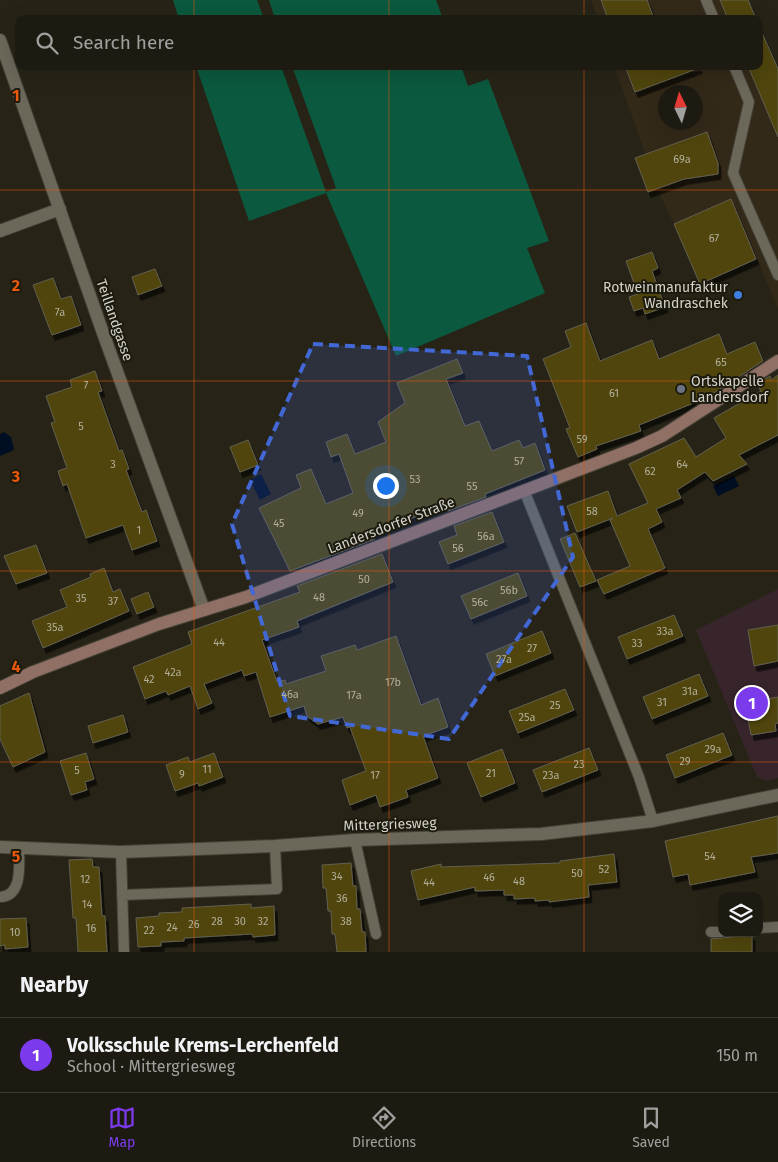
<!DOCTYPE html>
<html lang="en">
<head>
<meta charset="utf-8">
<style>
  body { margin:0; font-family:"Fira Sans",sans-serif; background:#25241a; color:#f1f3f6 }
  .controls { position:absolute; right:15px; bottom:15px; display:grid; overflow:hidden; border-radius:10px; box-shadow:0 5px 20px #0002 }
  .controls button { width:45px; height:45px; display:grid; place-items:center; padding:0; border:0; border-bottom:1px solid #3b3931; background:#1d1b11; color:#f1f3f6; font:25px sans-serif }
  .compass { position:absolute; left:658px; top:85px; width:45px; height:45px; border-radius:50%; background:#1d1b11; box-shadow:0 5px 20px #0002; rotate:355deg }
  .you { position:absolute; left:385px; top:485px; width:18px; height:18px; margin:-12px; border:4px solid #fff; border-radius:50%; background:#1a73e8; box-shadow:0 0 0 8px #1a73e833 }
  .badge { display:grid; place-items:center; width:32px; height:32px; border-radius:50%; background:#7c3aed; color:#fff; font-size:16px; font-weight:700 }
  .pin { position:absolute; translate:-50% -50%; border:2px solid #fff; box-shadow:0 1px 5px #0006 }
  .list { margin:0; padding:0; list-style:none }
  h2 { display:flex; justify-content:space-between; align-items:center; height:65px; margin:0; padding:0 20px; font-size:21px }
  h2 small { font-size:16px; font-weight:400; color:#a0a19f }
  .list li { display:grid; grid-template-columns:32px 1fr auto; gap:15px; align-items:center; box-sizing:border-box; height:75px; padding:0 20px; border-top:1px solid #3b3931 }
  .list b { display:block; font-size:19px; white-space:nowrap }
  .list p { margin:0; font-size:16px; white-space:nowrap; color:#a0a19f }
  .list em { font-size:16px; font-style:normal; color:#a0a19f }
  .icon { flex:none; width:28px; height:28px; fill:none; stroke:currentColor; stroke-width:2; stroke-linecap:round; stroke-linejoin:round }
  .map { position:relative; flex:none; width:778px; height:952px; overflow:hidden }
  .search { position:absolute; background:#1d1b11; box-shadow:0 5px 20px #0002; left:15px; right:15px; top:15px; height:55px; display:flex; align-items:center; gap:12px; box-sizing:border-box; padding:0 18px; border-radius:10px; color:#a0a19f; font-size:19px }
  .sheet { height:140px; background:#1d1b11 }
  nav { display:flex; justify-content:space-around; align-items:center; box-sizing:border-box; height:70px; border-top:1px solid #3b3931; background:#1d1b11; font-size:14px; color:#a0a19f }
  nav a { display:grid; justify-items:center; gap:2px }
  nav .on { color:#7c3aed }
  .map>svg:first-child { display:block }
  .commercial { fill:#332919; fill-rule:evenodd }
  .education { fill:#37252b }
  .green { fill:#0b593e }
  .water { fill:#000e24 }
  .building { fill:#4f4409; stroke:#636051; filter:url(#shadow) }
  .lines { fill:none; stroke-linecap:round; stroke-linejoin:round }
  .lane-casing { stroke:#434037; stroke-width:12 }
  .street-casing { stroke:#434037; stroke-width:14 }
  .secondary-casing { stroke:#434037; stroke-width:14 }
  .lane { stroke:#6b685a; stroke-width:10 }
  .street { stroke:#6b685a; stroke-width:12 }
  .secondary { stroke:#906f64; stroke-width:12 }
  .marked { fill:#4268d5; fill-opacity:0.2; stroke:#4268d5; stroke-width:4; stroke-dasharray:10 6; stroke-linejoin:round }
  .grid { fill:none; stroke:#e8590c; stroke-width:1; stroke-opacity:0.55 }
  .shop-dot { fill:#3f7fe0; stroke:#1d1a0e; stroke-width:2 }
  .worship-dot { fill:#6b7280; stroke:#1d1a0e; stroke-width:2 }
  .labels { text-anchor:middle; stroke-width:4; stroke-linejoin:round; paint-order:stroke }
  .number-label { font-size:11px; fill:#b3ae9a }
  .poi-label { font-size:14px; fill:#d4d2ca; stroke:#1d1a0e; text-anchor:end }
  .street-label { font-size:14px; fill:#d4d2ca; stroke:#1d1a0e }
  .grid-label { font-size:16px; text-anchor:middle; font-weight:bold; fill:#e8590c; stroke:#1d1a0e; stroke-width:4; stroke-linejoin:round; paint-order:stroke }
</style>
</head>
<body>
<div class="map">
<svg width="778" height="952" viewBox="0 0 778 952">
  <defs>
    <filter id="shadow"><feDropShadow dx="3" dy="5.5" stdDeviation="0" flood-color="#0009"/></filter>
  </defs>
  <rect width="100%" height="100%" fill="#272417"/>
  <path class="commercial" d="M591,0H748L756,19H598Z
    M759,26L778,69V308L731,199L674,224L661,197L614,66H759ZM666,92H696V122H666Z"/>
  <path class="education" d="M778,589V778L767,781L757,777L696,630Z"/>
  <path class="green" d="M173,0H257L264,19H179Z
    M269,0H436L443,19H275Z
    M196,66H281L326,192L336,188L292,66H461L468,86L488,79L549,241L527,248L545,293L396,356L326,193L249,221Z"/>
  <path class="water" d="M4,432L11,437L14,449L12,451L0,456V434Z
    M261,474L271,494L260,500L250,480Z
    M734,476L739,486L718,496L713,486Z"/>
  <path class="building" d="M601,0H647L654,19H608Z
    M720,0H748L756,19H728Z
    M759,26L778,69V137L748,66H759Z
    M625,66H699V68L635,92Z
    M707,132L718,163V174L684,179L648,192L635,158Z
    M731,199L756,259L700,284L674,224Z
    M652,252L658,268L652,271L665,307L645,314L643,308L634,311L629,297L638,294L626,261Z
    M155,269L162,286L138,295L132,277Z
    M53,278L61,299L71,296L81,325L52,335L33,285Z
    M586,323L600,361L652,340L659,359L719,334L727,354L755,342L763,361L706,398L639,425L641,431L596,446L597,449L578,457L566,429L570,428L543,359L571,347L565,331Z
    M457,359L463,373L446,379L465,426L479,421L492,451L519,440L523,448L535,443L545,470L485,494L486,497L448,511L445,505L377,532L374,534L375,539L290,571L259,508L301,488L296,475L311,469L326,504L353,493L339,454L331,457L326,442L347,434L355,454L386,442L378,422L405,403L397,383Z
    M95,371L102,391L98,392L119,451L122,450L129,469L126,470L142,512L146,510L157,541L132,550L123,525L86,538L67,484L63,486L58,471L67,468L51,423L55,422L46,396L72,387L70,380Z
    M778,375V435L739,455L747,464L713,481L705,472L677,490L681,498L656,509L662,522L648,529L665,568L604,594L597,580L630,566L610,520L613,518L577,532L567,506L608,491L617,516L648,503L629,464L684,438L696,457L726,438L714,418L761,391L757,384L770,376L771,380Z
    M248,440L258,465L240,472L230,447Z
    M492,512L504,542L448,564L439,542L457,535L454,526Z
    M575,533L596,581L580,587L560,539Z
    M36,545L47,573L16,584L4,556Z
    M382,554L393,582L297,621L299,627L262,640L277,682L285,680L286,684L326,671L321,656L355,645L357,650L396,636L421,705L438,698L448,727L423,736L438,778L406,790L408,797L380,807L376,795L350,805L342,780L366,771L350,727L347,728L343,717L318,724L307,716L304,706L270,717L256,672L244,676L242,670L204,684L212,703L198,709L190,686L168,695L166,691L145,699L133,667L192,644L188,632L300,592L297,586Z
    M104,568L113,592L120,589L129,611L43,648L32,621L67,607L60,590L91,577L90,574Z
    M518,573L527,596L471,619L461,596Z
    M148,592L154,607L137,614L131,599Z
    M674,615L683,636L627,659L618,637Z
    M778,625V661L754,666L748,630Z
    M542,631L551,653L495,676L486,654Z
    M699,674L708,696L652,719L643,697Z
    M565,689L574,710L518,733L509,711Z
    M29,693L45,752L13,767L0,739V706Z
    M778,697V723L775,724L776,731L751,735L745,703Z
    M123,715L128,732L93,743L88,726Z
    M723,733L732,755L675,778L666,755Z
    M589,748L598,770L542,792L533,770Z
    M502,749L515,783L481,797L467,763Z
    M86,753L94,779L85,782L87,790L71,795L60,761Z
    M214,753L223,777L199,786L198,783L175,791L166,765L188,757L190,762Z
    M778,816V853L751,857L755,872L690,885L688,874L673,877L665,841Z
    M614,854L617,882L588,885L589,897L549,902V900L535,901V898L514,899V895H504V890L475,891V887L418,900L411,871L441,864V867L560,863V861Z
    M92,859L93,867H99L102,916H105L107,952H78L76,918H73L69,860Z
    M351,863L353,886H356L357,909H360L362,932H365L366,952H337L335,934H332L331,911H328L326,888H323L322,865Z
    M251,904V908L274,906L275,935L253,937L252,934L184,938V941L161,942V946L138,947L136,918L159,916V913L182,912V908Z
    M26,918L28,947L5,949V945L0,946V919Z
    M752,935V952H711V939Z"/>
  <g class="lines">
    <g class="lane-casing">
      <path id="lane" d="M706,0L714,19
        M734,66L749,102L733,173L778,275
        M524,490L639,777L653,821
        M355,840L376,934
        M121,852L124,952
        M122,895L277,889L275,846
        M0,897C23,896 19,865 19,848
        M759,928L778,927
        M711,932H722"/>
    </g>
    <g class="street-casing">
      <path id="street" d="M0,40L103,333L204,610
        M0,231L60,209
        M0,847L121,852L275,846L355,840L541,834L653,821L778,795"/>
    </g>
    <g class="secondary-casing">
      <path id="secondary" d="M0,688L33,672L159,624L246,597L636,448L662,436L778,361"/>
    </g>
    <use href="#lane" class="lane"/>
    <use href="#street" class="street"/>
    <use href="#secondary" class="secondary"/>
  </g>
  <path class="marked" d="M313,344L527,356L573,557L449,739L290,716L232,524Z"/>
  <path class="grid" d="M194,0V19M389,0V19M584,0V19M194,66V952M389,66V952M584,66V952M0,190H778M0,381H778M0,571H778M0,762H778"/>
  <circle class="shop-dot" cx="738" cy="295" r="5"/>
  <circle class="worship-dot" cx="681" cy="389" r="5"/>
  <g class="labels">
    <g class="number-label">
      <text x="682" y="163">69a</text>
      <text x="714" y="242">67</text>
      <text x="60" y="316">7a</text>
      <text x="721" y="366">65</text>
      <text x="86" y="389">7</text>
      <text x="614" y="397">61</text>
      <text x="81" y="430">5</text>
      <text x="582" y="443">59</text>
      <text x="519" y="465">57</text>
      <text x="113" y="468">3</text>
      <text x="682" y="468">64</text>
      <text x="650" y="475">62</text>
      <text x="415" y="483">53</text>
      <text x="472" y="490">55</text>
      <text x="592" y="515">58</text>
      <text x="358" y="517">49</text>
      <text x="279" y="527">45</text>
      <text x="139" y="534">1</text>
      <text x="486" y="540">56a</text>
      <text x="458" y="552">56</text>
      <text x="364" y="583">50</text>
      <text x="509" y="594">56b</text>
      <text x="319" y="601">48</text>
      <text x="81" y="602">35</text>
      <text x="113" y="605">37</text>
      <text x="480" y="606">56c</text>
      <text x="55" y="631">35a</text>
      <text x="665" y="635">33a</text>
      <text x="219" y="646">44</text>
      <text x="637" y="647">33</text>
      <text x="532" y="652">27</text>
      <text x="504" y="663">27a</text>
      <text x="173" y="676">42a</text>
      <text x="149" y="683">42</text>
      <text x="393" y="686">17b</text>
      <text x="690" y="695">31a</text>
      <text x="290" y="698">46a</text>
      <text x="354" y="699">17a</text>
      <text x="662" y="706">31</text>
      <text x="555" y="709">25</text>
      <text x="527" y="721">25a</text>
      <text x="713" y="753">29a</text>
      <text x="685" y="765">29</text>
      <text x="579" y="768">23</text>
      <text x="207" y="773">11</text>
      <text x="77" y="774">5</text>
      <text x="491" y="777">21</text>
      <text x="182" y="778">9</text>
      <text x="375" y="779">17</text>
      <text x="551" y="779">23a</text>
      <text x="710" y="860">54</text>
      <text x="604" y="873">52</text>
      <text x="577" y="877">50</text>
      <text x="337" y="880">34</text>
      <text x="489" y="881">46</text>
      <text x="85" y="883">12</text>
      <text x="519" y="885">48</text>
      <text x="429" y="886">44</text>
      <text x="342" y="902">36</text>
      <text x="87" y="908">14</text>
      <text x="217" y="925">28</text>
      <text x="240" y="925">30</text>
      <text x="263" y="925">32</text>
      <text x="346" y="925">38</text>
      <text x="194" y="928">26</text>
      <text x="172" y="931">24</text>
      <text x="91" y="932">16</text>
      <text x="149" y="934">22</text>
      <text x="15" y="936">10</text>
    </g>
    <g class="poi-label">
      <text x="728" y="292">Rotweinmanufaktur<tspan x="728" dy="16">Wandraschek</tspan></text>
      <text x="691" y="386" text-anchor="start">Ortskapelle<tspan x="691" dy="16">Landersdorf</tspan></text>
    </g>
    <g class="street-label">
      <text transform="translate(115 320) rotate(71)" y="5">Teillandgasse</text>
      <text transform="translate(391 525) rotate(-21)" y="5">Landersdorfer Straße</text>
      <text transform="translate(390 824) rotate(-2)" y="5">Mittergriesweg</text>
    </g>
  </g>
  <g class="grid-label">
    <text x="16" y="101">1</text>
    <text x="16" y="291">2</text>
    <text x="16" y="482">3</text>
    <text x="16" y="672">4</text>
    <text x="16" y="862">5</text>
  </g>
</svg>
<div class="controls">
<button><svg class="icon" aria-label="layers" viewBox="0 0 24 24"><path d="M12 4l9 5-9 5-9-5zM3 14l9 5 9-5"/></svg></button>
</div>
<svg class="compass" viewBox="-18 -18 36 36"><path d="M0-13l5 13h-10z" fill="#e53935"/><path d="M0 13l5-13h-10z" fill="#a0a19f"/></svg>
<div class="you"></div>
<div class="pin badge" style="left:752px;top:703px">1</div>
<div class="search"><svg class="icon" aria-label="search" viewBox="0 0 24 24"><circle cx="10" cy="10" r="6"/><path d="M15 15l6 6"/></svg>Search here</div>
</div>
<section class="sheet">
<h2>Nearby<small></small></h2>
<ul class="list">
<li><span class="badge">1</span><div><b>Volksschule Krems-Lerchenfeld</b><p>School · Mittergriesweg</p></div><em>150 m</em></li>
</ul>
</section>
<nav>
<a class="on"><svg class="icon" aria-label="map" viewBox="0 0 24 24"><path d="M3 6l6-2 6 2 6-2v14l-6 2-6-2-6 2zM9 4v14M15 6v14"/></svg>Map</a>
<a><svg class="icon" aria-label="directions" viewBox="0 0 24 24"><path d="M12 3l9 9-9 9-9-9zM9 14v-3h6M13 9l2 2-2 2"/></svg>Directions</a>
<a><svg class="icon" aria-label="saved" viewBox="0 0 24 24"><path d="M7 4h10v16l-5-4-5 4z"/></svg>Saved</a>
</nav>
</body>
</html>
